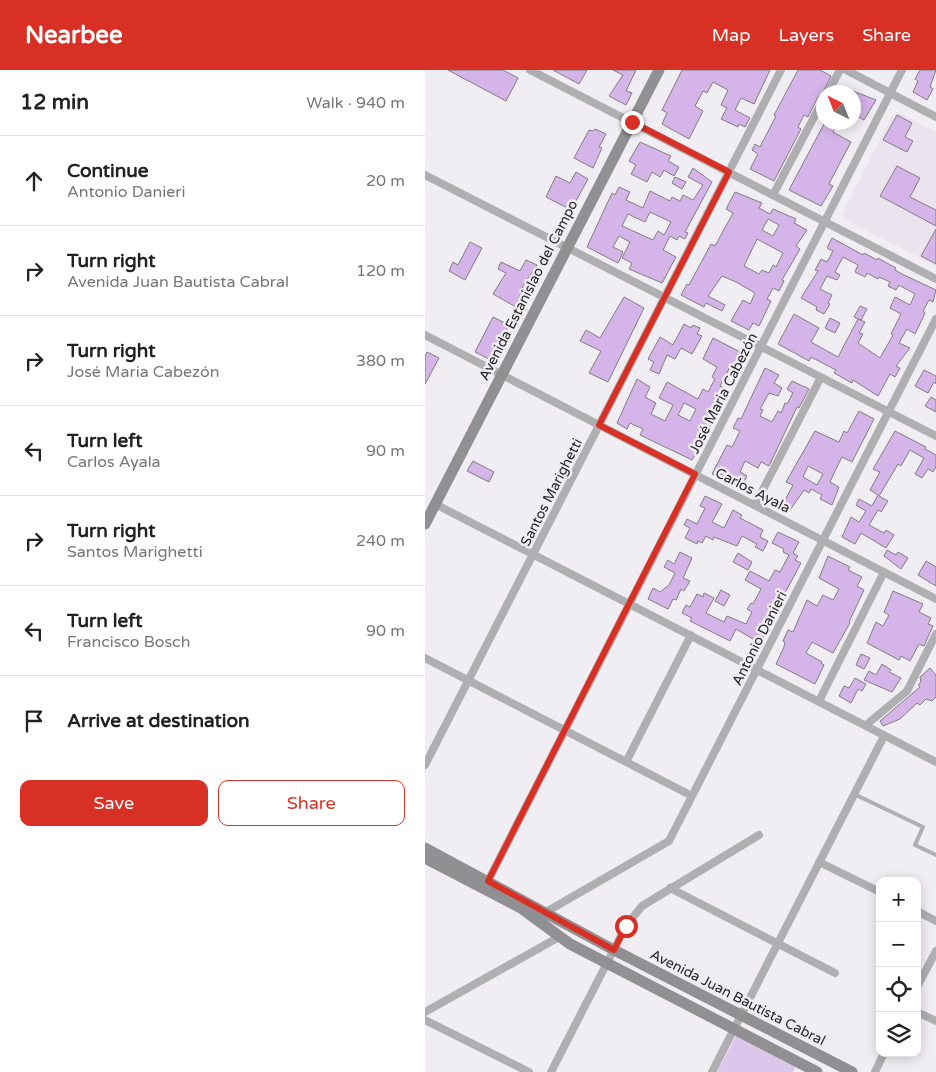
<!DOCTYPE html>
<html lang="en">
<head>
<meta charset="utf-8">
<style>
  body { margin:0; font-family:"Varela Round",sans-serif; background:#f6f6f6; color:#222 }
  .controls { position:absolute; right:15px; bottom:15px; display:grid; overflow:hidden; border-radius:10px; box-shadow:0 2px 12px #0003 }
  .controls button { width:45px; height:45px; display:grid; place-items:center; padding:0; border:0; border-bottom:1px solid #e0e0e0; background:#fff; color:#222; font:25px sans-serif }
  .compass { position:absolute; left:391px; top:15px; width:45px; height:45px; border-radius:50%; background:#fff; box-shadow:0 2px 12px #0003; rotate:317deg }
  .stop { position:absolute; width:15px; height:15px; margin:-11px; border:4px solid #d93025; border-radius:50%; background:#fff }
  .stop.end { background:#d93025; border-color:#fff; box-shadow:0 1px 5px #0008 }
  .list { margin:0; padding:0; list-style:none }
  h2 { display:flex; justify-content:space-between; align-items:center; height:65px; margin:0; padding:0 20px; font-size:21px }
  h2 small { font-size:16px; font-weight:400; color:#767676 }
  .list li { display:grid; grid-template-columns:32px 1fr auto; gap:15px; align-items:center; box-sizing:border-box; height:90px; padding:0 20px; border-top:1px solid #e0e0e0 }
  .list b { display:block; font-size:19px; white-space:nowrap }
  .list p { margin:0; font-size:16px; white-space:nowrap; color:#767676 }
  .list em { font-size:16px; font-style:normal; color:#767676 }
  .actions { display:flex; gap:10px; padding:15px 20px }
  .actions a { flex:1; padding:11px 0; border:1px solid #d93025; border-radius:10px; text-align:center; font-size:18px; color:#d93025 }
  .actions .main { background:#d93025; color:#fff }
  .icon { flex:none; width:28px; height:28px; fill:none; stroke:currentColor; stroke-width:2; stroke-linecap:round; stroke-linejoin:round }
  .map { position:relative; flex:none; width:511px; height:1002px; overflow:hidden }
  header { display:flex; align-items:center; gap:30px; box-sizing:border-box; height:70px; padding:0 25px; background:#d93025; color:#fff }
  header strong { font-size:24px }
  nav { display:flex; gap:28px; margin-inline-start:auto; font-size:18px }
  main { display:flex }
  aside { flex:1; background:#fff }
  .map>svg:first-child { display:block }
  .built { fill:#ebe4ef }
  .green { fill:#ddc6ec }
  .building { fill:#d5b4e9; stroke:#807e82; fill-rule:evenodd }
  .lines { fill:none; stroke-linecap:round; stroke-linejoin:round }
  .lane { stroke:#afaeb0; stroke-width:4 }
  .street { stroke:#afaeb0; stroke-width:8 }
  .secondary { stroke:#908f92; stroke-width:11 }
  .route { stroke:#d93025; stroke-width:6 }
  .labels { text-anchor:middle; stroke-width:5; stroke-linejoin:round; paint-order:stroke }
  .street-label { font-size:14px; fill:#242324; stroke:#f0eef2 }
</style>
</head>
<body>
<header>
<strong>Nearbee</strong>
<nav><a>Map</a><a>Layers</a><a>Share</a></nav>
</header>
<main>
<aside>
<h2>12 min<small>Walk · 940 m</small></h2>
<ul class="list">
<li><svg class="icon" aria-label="ahead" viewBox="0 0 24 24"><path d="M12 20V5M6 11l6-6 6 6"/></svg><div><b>Continue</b><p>Antonio Danieri</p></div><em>20 m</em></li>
<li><svg class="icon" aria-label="right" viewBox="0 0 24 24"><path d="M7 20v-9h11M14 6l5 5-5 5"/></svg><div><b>Turn right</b><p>Avenida Juan Bautista Cabral</p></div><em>120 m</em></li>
<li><svg class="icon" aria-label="right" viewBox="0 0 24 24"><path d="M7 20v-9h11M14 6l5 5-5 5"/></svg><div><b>Turn right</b><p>José Maria Cabezón</p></div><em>380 m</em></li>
<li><svg class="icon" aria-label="left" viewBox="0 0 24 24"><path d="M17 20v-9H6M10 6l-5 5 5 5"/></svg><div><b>Turn left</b><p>Carlos Ayala</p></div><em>90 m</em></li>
<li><svg class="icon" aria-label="right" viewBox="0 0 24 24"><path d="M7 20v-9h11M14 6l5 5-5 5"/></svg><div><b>Turn right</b><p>Santos Marighetti</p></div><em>240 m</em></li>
<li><svg class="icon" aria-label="left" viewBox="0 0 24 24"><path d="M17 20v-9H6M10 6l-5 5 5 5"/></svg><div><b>Turn left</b><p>Francisco Bosch</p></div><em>90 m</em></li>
<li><svg class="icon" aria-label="arrive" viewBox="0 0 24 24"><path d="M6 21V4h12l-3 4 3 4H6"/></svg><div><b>Arrive at destination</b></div></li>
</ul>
<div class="actions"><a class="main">Save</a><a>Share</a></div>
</aside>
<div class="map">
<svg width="511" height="1002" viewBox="0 0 511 1002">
  <rect width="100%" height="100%" fill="#f0eef2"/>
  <path class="built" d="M473,42L511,62V196L419,149L417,144L467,45Z"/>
  <path class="green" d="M311,966L370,997L368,1002H292Z"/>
  <path class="building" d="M23,0H78L93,8L81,31Z
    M128,0H162L154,14Z
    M188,0H211L201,21L207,23L201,35L184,26L198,5Z
    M257,0H345L329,34L316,28L310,40L325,48L320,57L314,54L313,57L296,49L302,38L296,35L303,20L288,12L282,23L278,21L270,36L278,41L264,69L237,54L242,43L237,40Z
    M373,0H395L406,6L397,24L393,27L383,47L379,45L373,57L376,59L349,111L325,99L333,84L327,80L330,74L335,77L351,46L349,45Z
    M495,0H511L505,17L508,19L502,30L488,22L493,11L490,9Z
    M428,21L451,30L439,50L428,44Z
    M472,45L487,53L480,67L488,71L482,82L458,70Z
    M400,52H413L408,62L426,72L407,108L404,114L408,116L396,136L364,120Z
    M170,59L181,64L174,77L177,78L168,98L149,88L164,60L168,61Z
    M215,72L246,86L243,91L254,97L249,106L239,100L235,107L227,102L222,112L206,104L211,95L204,91Z
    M472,96L495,108L485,127L511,140V156L455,126Z
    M268,98L287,112L260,162L263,163L260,169L254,166L252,170L245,166L238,180L251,187L237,213L204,199L207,193L197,188L205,172L194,166L188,177L198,182L193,193L162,177L187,123L190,125L194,117L205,122L201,130L218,138L225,121L245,131L247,127L255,131L258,125L268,130L278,115L263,107ZM225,142L246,152L239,165L233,161L228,170L197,156L203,144L220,152Z
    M151,102L163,109L146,140L121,127L131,106L145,113Z
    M250,107L261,112L257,119L247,113Z
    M310,122L337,133L334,138L345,144L348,139L371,149L369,153L382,160L371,176L375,179L357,210L359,211L354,221L348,218L342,229L346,231L334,256L328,253L324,260L306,251L318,230L325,234L330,223L311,212L297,206L283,226L300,235L297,241L281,233L279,237L256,225L262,214L264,215L286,174L290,176L308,143L301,139ZM343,149L354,155L348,166L337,160ZM332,169L358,183L351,197L348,195L344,203L337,200L334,204L319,196Z
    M511,159V194L496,186Z
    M407,168L438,185L439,183L452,190L453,188L471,198L470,200L479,205L511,220L508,232L504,230L498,241L500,243L490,264L482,259L474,273L485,278L471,296L475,298L470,307L465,304L453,326L428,310L427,313L409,303L411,300L386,287L384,291L353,274L369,244L394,258L386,272L413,287L433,249L440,252L434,263L438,264L433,273L455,288L468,265L466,264L476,244L465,238L470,227L485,235L490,224L474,215L471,220L463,216L465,212L454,207L453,209L442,203L440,207L430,202L433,195L418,187L410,202L415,205L412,210L402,206L395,219L407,225L403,233L405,234L399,244L391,240L392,237L376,228L393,201L390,200L396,189L402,192L408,181L402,178Z
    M45,172L57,178L40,210L24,201L28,192L33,195Z
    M101,190L112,195L98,216L91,237L68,224L81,203L73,199L76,192L95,201Z
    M199,227L219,238L183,312L164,303L176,281L155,271L161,260L175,268Z
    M435,236L442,239L436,250L429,247Z
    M68,247L84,255L66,290L50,282Z
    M405,248L415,253L410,263L400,258Z
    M259,254L266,258L268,255L275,258L272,264L277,266L267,284L256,278L250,289L242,285L234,304L225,300L229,292L223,289L235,267L248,275Z
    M288,268L321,285L313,298L306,295L295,316L303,320L301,328L295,338L289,335L283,346L289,349L267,390L215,365L218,359L205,353L202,359L192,353L212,309L225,317L220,327L231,333L226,344L240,351L248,335L234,328L242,312L273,329L278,319L283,322L290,309L287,307L292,297L278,289ZM259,333L271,339L265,351L253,345Z
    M2,282L14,288L0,314V286Z
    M340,298L354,305L349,313L357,318L353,326L344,323L335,339L338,340L335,346L347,352L353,341L356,343L360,333L362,334L368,323L362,319L367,311L384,319L374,338L372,337L344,396L336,392L333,398L320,391L315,402L322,406L319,412L312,408L311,411L304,409L295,404L294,407L287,404L302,375L307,377L315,361L308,358L313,348L316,349Z
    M499,300L511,306V314L509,312L503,323L490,316Z
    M506,327L511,330V342L500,336Z
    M434,341L449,349L427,392L417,387L410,401L405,412L414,417L407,435L395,429L397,425L386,419L384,423L379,420L365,440L357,436L368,415L361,412L390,361L414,372L419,361L422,363ZM383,396L398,404L392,415L378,407Z
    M470,361L501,377L500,379L511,385V397L508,402L503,399L497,408L490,404L499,388L485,380L476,396L473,394L454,426L463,431L456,442L453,440L444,455L459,463L461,460L469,465L461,478L436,463L430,474L417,467L426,447L434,452L441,441L431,435L434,429L447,436L453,425L445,420L455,402L448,399Z
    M48,391L69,402L64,412L42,401Z
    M280,426L297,434L287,452L299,458L308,440L317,445L315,448L338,460L335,467L343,471L338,481L330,477L332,474L317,466L312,476L289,467L288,470L281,466L277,473L273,471L272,474L260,468L265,458L259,455L262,449L272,454L280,438L275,436Z
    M353,462L374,472L368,483L373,486L370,490L376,493L345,551L342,549L336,562L340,564L335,573L311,559L305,571L265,551L267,548L257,543L261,535L265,537L272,524L278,527L279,523L289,528L281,543L299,552L302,546L321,554L327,542L322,539L326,533L328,534L336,519L320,510L325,501L344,511L350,500L355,502L364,485L358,482L359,479L347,473Z
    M462,480L471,485L473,482L483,488L476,499L459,486Z
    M255,482L267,488L258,508L265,511L259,521L256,519L251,530L248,529L243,539L223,529L228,518L235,522L244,515L250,503L239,497L243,490L249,494Z
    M313,483L327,492L323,500L308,492Z
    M403,486L425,497L423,500L437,507L432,516L439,520L424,552L425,553L408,583L387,572L381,583L397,592L396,593L399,595L390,614L351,594L359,577L360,572L358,571L363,560L368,562L382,530L392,536L398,525L408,530L414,519L394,508Z
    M501,491L511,497V516L493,505Z
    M296,520L305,525L299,536L290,531Z
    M468,521L498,534L494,542L506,548L503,554L508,556L503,567L499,576L494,574L485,591L476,586L474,590L442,573L451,552L458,556L464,545L459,542Z
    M436,584L445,588L439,599L431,595Z
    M457,594L466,600L464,602L476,608L467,622L439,610L444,601L451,605Z
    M505,598L511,605V627L507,631L501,629L495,635L492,633L475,649L458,656L455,651L495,617L493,615L496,612L495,607Z
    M430,608L441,614L437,621L433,619L426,633L414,626L419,616L424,618Z"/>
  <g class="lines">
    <path class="lane" d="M429,724L498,757L490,775L511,785"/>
    <path class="street" d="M105,0L511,209
      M421,0L511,47
      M403,22L415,0
      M0,105L511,366
      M348,125L398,30
      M0,265L511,529
      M10,434L511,692
      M330,435L396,307
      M0,588L267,726
      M394,631L459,502
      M441,655L482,621L511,564
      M201,692L266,565
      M0,695L356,0
      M394,792L455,822
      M61,815L477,0
      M245,818L410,903
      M492,841L511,851
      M121,842L244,771L511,249
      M492,917L511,881
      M0,942L134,867
      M492,942L511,951
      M0,950L104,1002
      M126,1002L201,856L217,836L334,765
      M287,1002L459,666
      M450,1002L459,983"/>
    <path class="secondary" d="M0,454L234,0
      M0,778L189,880L427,1002
      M0,788L96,838L145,874L392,1002"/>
  </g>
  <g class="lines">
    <path class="route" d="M201,856L189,880L63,811L270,404L174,355L304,102L207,52"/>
  </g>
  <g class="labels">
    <g class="street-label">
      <text transform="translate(103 220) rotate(-63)" y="5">Avenida Estanislao del Campo</text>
      <text transform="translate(298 323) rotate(-63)" y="5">José Maria Cabezón</text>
      <text transform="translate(328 420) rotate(27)" y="5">Carlos Ayala</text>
      <text transform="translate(126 422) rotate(-63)" y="5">Santos Marighetti</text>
      <text transform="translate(334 568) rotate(-63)" y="5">Antonio Danieri</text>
      <text transform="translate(313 927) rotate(27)" y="5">Avenida Juan Bautista Cabral</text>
    </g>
  </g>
</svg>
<div class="controls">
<button>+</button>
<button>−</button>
<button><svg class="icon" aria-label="locate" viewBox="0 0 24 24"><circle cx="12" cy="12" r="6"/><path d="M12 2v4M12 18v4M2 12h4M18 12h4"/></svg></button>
<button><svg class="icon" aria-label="layers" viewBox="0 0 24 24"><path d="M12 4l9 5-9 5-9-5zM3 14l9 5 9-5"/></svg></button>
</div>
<svg class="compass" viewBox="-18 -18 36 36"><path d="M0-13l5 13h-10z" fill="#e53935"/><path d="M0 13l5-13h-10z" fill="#767676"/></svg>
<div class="stop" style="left:201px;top:856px"></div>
<div class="stop end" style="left:207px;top:52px"></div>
</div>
</main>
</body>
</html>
